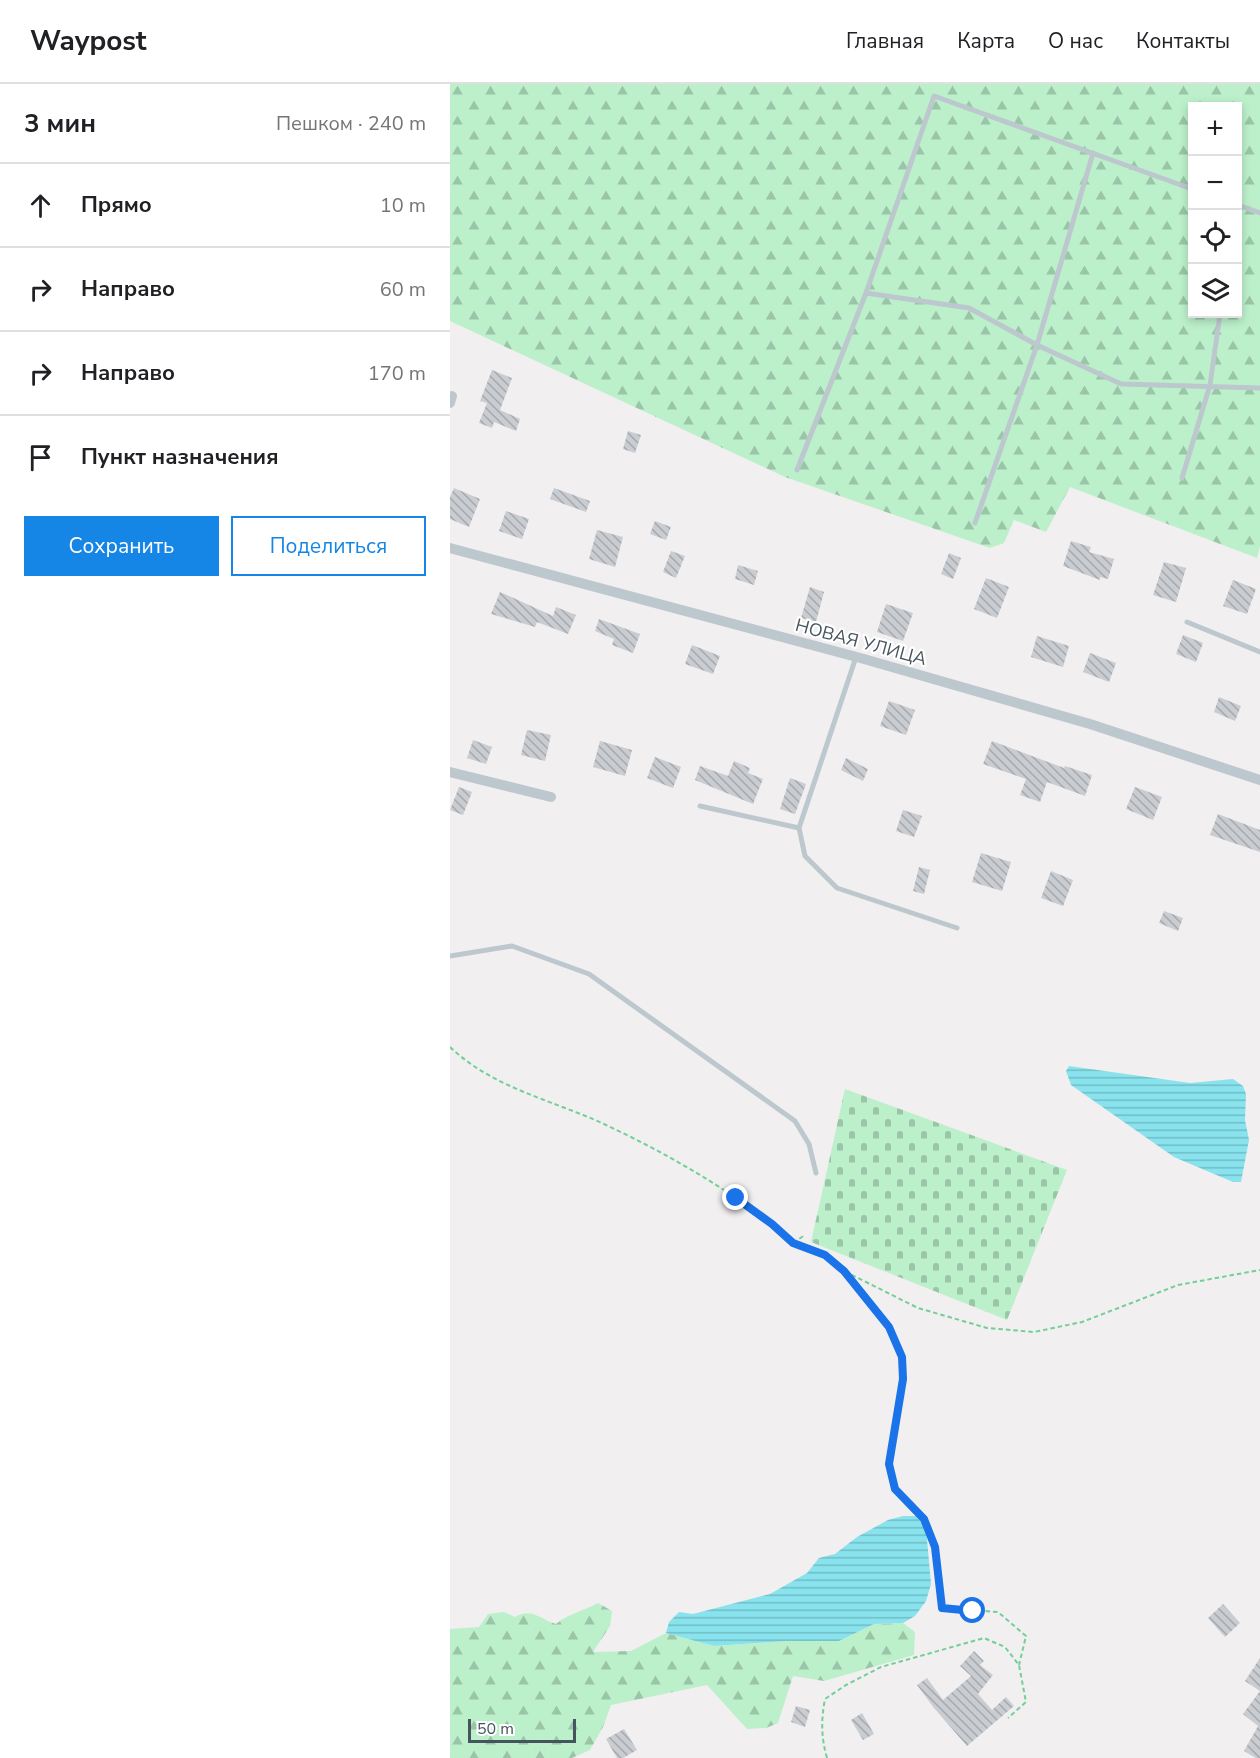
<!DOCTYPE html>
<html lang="ru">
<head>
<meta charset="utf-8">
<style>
  body { margin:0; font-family:"Nunito Sans",sans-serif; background:#f6f6f6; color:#202124 }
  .controls { position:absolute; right:18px; top:18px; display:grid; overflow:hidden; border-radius:0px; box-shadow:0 3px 9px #0003 }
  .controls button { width:54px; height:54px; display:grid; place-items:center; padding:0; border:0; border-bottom:2px solid #e0e0e0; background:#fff; color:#202124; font:30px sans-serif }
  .scale { position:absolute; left:18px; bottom:15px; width:108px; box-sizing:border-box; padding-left:6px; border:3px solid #46555d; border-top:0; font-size:16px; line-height:21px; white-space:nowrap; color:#46555d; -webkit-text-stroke:4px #fff; paint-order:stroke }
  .stop { position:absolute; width:18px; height:18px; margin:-14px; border:4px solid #1a73e8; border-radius:50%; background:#fff }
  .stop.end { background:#1a73e8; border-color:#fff; box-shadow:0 2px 6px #0008 }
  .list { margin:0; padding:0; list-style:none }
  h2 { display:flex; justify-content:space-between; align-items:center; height:78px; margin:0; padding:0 24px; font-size:26px }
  h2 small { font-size:20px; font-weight:400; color:#757577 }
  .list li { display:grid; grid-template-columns:39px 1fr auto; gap:18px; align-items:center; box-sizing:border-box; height:84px; padding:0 24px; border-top:2px solid #e0e0e0 }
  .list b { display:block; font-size:22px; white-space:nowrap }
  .list em { font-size:20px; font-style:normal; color:#757577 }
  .actions { display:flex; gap:12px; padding:18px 24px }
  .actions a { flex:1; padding:14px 0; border:2px solid #1586e5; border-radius:0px; text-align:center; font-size:21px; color:#1586e5 }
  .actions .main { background:#1586e5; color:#fff }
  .icon { flex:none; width:33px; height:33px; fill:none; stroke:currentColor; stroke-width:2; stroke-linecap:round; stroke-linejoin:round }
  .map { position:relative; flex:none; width:810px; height:1674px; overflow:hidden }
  header { display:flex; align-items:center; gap:36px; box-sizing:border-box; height:84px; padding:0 30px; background:#fff; border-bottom:2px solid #e0e0e0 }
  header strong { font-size:28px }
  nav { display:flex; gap:33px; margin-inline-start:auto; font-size:21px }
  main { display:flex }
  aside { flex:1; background:#fff }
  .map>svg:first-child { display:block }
  .forest { fill:url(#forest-firs); fill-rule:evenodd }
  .cemetery { fill:url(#cemetery-stones) }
  .water { fill:url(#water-rules) }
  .building { fill:url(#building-back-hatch) }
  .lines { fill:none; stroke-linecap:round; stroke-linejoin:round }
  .path { stroke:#73cf98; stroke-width:2; stroke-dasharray:4.5 3; stroke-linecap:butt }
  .lane { stroke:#bcc8ce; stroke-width:5 }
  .street { stroke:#bcc8ce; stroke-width:10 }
  .route { stroke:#1a73e8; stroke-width:8 }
  .labels { text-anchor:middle; stroke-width:4.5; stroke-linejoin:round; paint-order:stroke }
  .street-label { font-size:18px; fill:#46555d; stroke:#fff }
</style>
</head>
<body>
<header>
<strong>Waypost</strong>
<nav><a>Главная</a><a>Карта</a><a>О нас</a><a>Контакты</a></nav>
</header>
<main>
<aside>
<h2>3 мин<small>Пешком · 240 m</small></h2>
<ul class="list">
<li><svg class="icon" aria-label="ahead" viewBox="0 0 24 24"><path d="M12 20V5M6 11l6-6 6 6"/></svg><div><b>Прямо</b></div><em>10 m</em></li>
<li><svg class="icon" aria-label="right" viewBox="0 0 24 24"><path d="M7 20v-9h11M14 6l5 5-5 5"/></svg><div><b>Направо</b></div><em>60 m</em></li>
<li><svg class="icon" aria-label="right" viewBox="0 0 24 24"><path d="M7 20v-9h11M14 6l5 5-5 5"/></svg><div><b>Направо</b></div><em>170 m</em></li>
<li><svg class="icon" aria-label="arrive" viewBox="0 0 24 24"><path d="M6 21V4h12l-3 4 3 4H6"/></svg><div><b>Пункт назначения</b></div></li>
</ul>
<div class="actions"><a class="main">Сохранить</a><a>Поделиться</a></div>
</aside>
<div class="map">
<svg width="810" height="1674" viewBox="0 0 810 1674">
  <defs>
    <pattern id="forest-firs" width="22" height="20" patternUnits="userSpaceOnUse" patternTransform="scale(1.5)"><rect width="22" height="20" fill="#bcf0cb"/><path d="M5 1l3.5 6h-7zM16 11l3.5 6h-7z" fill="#9bc5a8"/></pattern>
    <pattern id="cemetery-stones" width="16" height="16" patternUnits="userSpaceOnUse" patternTransform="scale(1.5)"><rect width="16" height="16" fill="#bcf0cb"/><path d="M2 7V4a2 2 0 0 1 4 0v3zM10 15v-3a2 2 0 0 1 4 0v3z" fill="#9bc5a8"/></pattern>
    <pattern id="water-rules" width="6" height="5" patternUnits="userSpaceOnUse" patternTransform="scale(1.5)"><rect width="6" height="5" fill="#88e3ee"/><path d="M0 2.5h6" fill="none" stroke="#71bbc4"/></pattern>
    <pattern id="building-back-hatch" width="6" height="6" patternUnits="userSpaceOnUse" patternTransform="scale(1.5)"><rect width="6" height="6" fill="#c9cdd2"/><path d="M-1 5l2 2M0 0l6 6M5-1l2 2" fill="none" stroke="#a5a9ae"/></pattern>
  </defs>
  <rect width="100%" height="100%" fill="#f1efef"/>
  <path class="forest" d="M0,0H810V462L807,474L620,403L596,448L564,436L554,459L540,464L335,393L0,237ZM742,22H788V230H742Z
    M148,1519L162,1527L160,1542L143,1568L181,1567L216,1549L264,1562L337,1557H389L424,1540L453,1539L465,1548L464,1571L374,1597L343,1592L328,1639L316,1644L297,1645L257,1601L161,1621L153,1643L140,1666L122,1674H0V1545L29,1543L38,1530L54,1528L65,1533C81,1523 90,1535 106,1540C119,1529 134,1527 148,1519Z"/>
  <path class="cemetery" d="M395,1005L617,1086L557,1236L361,1158Z"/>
  <path class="water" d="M619,982L740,999L783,995L793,1002L796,1010L795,1036L799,1056L791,1098H783L724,1073L621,1001L616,987Z
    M453,1432H466L476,1444L481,1500L476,1517L465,1532L453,1539L424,1540L389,1557H337L264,1562L216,1549L219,1538L229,1528L243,1530L320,1510L357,1489L369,1474L385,1470L407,1453L438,1436Z"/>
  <path class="building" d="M42,286L62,294L50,326L70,335L66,347L44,338L42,344L29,339L37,319L30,317Z
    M178,347L191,351L185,369L173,365Z
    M4,404L30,415L19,443L0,435V413Z
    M104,404L140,417L136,428L100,415Z
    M56,427L79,435L72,455L49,447Z
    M205,437L221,443L216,456L200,450Z
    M147,446L173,453L165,483L139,475Z
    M621,457L641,463L639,468L664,475L658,495L650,493V496L613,482Z
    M221,467L235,472L226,494L213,488Z
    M499,469L511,474L503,495L491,490Z
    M714,478L736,484L726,518L703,511Z
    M288,481L308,487L304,501L285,495Z
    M536,494L559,503L547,534L524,525Z
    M783,496L806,505L797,530L773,522Z
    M360,503L374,508L366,538L351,534Z
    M50,508L103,532L106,523L126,531L118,550L87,538L85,543L41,530Z
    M436,520L463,529L453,557L427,548Z
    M149,535L190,550L183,569L162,561L164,555L145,547Z
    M733,551L753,559L746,578L726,570Z
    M587,552L619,562L613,583L581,573Z
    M242,561L270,572L263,590L235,580Z
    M640,569L666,579L659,598L633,588Z
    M769,613L791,622L785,637L764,628Z
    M439,617L465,626L456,651L430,642Z
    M77,646L101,651L95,677L71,671Z
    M23,656L42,663L36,680L17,674Z
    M150,657L182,666L175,692L143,683Z
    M542,657L614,684L615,682L642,691L635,712L597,698L590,718L570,711L576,695L533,680Z
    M205,673L231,683L223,704L197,694Z
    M396,674L418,685L413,697L391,686Z
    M284,677L300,684L298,689L313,695L303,720L245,696L250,682L278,692Z
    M340,694L356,700L345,730L330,725Z
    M9,703L22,708L13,731L0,726Z
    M685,703L712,713L703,736L676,725Z
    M453,726L472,732L464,753L446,747Z
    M768,730L810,746V768L760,751Z
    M531,769L561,778L552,807L522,798Z
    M469,783L480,786L474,810L463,807Z
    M601,787L623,796L613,822L591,814Z
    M714,827L733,834L728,847L709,839Z
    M773,1520L790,1539L775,1553L758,1534Z
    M524,1567L534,1577L530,1581L543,1591L528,1610L542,1626L556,1613L564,1622L517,1662L484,1624L467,1601L477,1594L493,1616L521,1592L510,1582Z
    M810,1574V1674H806L794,1667L808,1642L793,1630L810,1607L795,1597Z
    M346,1622L360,1626L355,1643L341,1638Z
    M412,1629L424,1650L413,1656L401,1636Z
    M174,1645L187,1666L173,1674H167L156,1655Z"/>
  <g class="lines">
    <path class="path" d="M0,963C43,1004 102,1016 154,1040C220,1071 289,1110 343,1159L355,1151
      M343,1159L375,1171L394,1187L468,1224L537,1244L584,1248L632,1238L728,1201L810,1186
      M396,1189L439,1243L452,1273L453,1295L439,1380L445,1405L474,1435L485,1463L492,1524L548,1528L576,1552L569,1581
      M377,1674C371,1653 371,1636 375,1615L396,1601L431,1583L534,1554L555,1563L569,1581L576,1618L558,1634"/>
    <path class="lane" d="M742,105L484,12L416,209L519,224L587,261L671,300L810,304
      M788,121L810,129
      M347,386L416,209
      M732,394L760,301L770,230
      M525,439L587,261L643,69
      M737,538L810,568
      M406,573L349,744L355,772L387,804L507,844
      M250,722L349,744
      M0,872L62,862L139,890L345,1037L359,1060L366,1089"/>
    <path class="street" d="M0,319L2,312
      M0,464L414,575L640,640L810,696
      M0,688L101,713"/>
  </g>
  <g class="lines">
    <path class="route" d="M286,1114L322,1140L343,1159L375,1171L394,1187L439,1243L452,1273L453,1295L439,1380L445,1405L474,1435L485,1463L492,1524L523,1527"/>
  </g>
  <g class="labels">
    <g class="street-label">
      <text transform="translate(411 558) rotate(15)" y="6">НОВАЯ УЛИЦА</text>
    </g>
  </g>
</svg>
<div class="controls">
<button>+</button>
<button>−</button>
<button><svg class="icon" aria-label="locate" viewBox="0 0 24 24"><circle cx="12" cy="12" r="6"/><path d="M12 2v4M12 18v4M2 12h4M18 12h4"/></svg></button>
<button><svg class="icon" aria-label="layers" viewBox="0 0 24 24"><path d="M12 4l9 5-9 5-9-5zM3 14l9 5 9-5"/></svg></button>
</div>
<div class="scale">50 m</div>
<div class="stop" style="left:523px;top:1527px"></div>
<div class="stop end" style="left:286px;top:1114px"></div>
</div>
</main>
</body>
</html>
